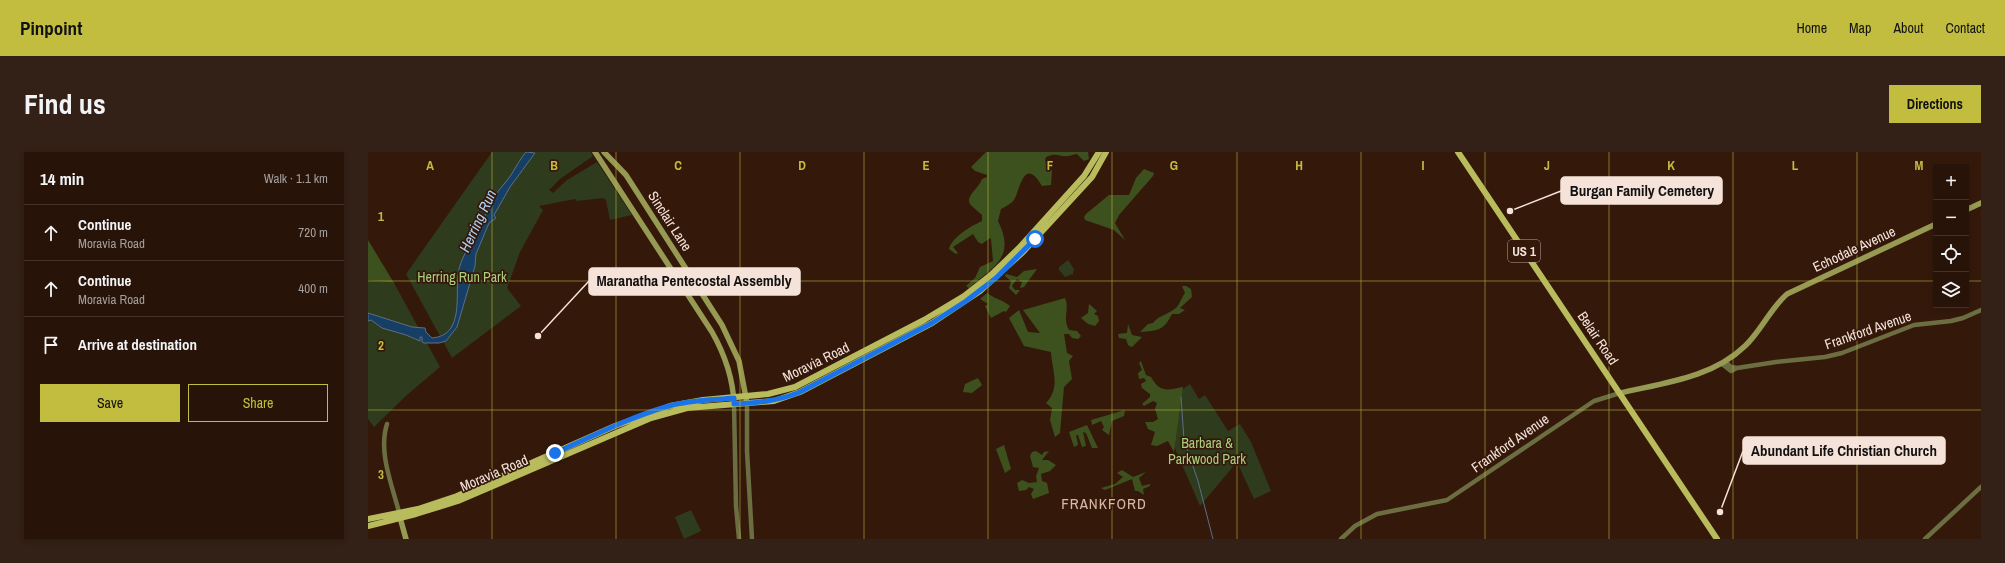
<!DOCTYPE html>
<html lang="en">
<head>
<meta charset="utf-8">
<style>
  body { margin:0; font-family:"Archivo Narrow",sans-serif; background:#332016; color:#f1f3f6 }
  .controls { position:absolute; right:12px; top:12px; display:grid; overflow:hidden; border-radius:0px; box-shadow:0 2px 6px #0003 }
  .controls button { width:36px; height:36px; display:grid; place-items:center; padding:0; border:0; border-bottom:1px solid #433229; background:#271308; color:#f1f3f6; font:20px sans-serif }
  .stop { position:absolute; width:12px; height:12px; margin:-9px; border:3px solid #1a73e8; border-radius:50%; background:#fff }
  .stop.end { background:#1a73e8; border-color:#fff; box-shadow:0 1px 4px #0008 }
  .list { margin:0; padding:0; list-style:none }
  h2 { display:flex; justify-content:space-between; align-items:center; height:52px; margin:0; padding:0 16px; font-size:17px }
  h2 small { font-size:13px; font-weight:400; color:#a49e9c }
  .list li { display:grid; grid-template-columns:26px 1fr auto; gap:12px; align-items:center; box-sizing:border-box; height:56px; padding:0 16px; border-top:1px solid #433229 }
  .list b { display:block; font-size:15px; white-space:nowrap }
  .list p { margin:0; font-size:13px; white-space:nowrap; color:#a49e9c }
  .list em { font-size:13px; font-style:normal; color:#a49e9c }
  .actions { display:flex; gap:8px; padding:12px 16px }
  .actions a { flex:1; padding:9px 0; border:1px solid #c2bd3f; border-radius:0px; text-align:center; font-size:14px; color:#c2bd3f }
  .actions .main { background:#c2bd3f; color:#111 }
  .icon { flex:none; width:22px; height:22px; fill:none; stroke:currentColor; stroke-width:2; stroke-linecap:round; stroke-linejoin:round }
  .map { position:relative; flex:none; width:1613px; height:387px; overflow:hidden; border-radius:0px }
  header { display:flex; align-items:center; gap:24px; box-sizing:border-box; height:56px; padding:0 20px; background:#c2bd3f; color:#111 }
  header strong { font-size:19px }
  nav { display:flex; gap:22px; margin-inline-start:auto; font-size:14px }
  .intro { display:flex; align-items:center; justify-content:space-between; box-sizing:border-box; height:96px; padding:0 24px }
  h1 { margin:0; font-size:28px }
  .button { padding:10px 18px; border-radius:0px; background:#c2bd3f; color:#111; font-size:14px; font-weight:700 }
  main { display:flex; gap:24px; padding:0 24px }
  aside { flex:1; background:#271308; border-radius:0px; box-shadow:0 2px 6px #0003 }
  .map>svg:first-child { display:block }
  .green { fill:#2e3b1c }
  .forest { fill:#3c511d }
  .water { fill:#173e65; stroke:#5a6f88 }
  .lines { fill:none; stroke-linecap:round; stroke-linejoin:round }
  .stream { stroke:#5a6f88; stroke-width:1 }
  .tertiary { stroke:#6c6e42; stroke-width:4.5 }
  .secondary { stroke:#979a52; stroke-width:5.5 }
  .primary { stroke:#b8bc5c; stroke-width:6 }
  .route { stroke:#1a73e8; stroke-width:5 }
  .grid { fill:none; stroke:#c2bd3f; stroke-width:1; stroke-opacity:0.55 }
  .labels { text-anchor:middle; stroke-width:3.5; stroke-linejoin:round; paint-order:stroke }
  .shield { fill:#34190b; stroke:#bba69b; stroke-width:1 }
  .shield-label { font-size:13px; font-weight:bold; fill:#f5e2d9 }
  .street-label { font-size:14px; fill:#f5e2d9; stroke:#34190b }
  .park-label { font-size:14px; fill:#acce7f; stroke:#34190b }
  .water-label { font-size:15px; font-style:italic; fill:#afd2f9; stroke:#34190b }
  .neighbourhood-label { font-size:15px; letter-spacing:1px; fill:#dbb7a5; stroke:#34190b }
  .grid-label { font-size:13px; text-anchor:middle; font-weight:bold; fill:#c2bd3f; stroke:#34190b; stroke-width:3.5; stroke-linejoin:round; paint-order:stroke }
  .leader { fill:none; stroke:#f5e2d9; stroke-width:1.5 }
  .callout-dot { fill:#f5e2d9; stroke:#34190b; stroke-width:1.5 }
  .callout { fill:#f5e2d9; stroke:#f5e2d9; stroke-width:1.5 }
  .callout-label { font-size:15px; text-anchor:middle; font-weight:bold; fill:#111 }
</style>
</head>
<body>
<header>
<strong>Pinpoint</strong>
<nav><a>Home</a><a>Map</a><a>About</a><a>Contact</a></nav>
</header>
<div class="intro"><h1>Find us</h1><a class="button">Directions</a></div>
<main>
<aside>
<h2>14 min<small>Walk · 1.1 km</small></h2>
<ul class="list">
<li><svg class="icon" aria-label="ahead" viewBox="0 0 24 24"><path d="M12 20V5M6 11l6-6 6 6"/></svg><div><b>Continue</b><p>Moravia Road</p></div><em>720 m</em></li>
<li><svg class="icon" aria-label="ahead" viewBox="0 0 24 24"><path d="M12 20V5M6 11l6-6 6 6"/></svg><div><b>Continue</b><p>Moravia Road</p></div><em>400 m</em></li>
<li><svg class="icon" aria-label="arrive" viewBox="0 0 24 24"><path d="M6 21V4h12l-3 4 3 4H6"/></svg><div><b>Arrive at destination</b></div></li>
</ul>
<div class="actions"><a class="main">Save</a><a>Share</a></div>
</aside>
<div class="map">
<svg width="1613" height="387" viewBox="0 0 1613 387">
  <rect width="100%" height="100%" fill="#34190b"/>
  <path class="green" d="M124,0H223L225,4L192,27L181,38L185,41L199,28L229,10L264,63L242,68L238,48L235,46L209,49L207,47L171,54L175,58L152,100L139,136L153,154L84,206L38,122Z
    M700,108L706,117L705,122L697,125L691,118V115Z
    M0,128L26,131L72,215L40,242L6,275L0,267Z
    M822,232L831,247L837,243L860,279L872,272L883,290L903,339L886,347L869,310L832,354L789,255Z
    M323,358L333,379L316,387L307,365Z"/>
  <path class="forest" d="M618,0H720L721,7L716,9L709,2C706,2 703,4 700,4C691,5 689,0 678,5L677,9L684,19L683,33L674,34C656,3 652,38 646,48C643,52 637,55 633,57L630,69C648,106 626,114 601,136L598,134L607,126L612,115L625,109L623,87L622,86L614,92L610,90L605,82L585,95L590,101L588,102L581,97C584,85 603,74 614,69V63C610,59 605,56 602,52C597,44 612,35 614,27L619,25V23L607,19L603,15Z
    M776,17L786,21L785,24L751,63L747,71L757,88L746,78L717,68L716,65L718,62L741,43H761L768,26Z
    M0,88L26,131L0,128Z
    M669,117L656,135L652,136L654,130L649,127L644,134L647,138H652L648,143L641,136L643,129L637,124L638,122L649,125L656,119Z
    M814,134H818L823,137L824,145L812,156L817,158L811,162H804C796,178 790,179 772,180L780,172L785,171C791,163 802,162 809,155C812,151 814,145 817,141Z
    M619,141C627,147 635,148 642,154L638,160L636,159L623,166L617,154L620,152L612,147Z
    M697,146C702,157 694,165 701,178L709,179L713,184L710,187L704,186L701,182H696L699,201L705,204L701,209L704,227L696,235L692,281L687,285L682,268L684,256L678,251C693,235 684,219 683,200L656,194L641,166L651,158L660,180L672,181L655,158Z
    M721,152L729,159L726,162L730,164L731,169L727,174L720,172L713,166L720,161Z
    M760,172L764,183L774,185L764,195L760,193L758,187L751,186L750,182L759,181Z
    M773,209L778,223L783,225C792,241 799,238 815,235L806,300L800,289L789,294L783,293L787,280L780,277L777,270H785L790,267L787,257L789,251L785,249L776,254L774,252L782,245V242L774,236L773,232L778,229L776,226L771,227L770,221L774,218L771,211Z
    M610,226L614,233L604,241L595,240L597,232Z
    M757,258L756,264L744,269L741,283L734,278L736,275L733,269L724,273L723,268Z
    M719,273L730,296H724L718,281L715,280L718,294L714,295L710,283H708L710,293L706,295L701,280Z
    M636,293L643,317L637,321L628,297Z
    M668,299L674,303L676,300L681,299L674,308H680L688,313L682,319L673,322L674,329L679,331L681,341L665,347L663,342L666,337L661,335L658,338L651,339L649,331L654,328L661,331L669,330L668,324L671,316L665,315L662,304L664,300Z
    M754,318L765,325L778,320L771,326L774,334L782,332V334L775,337L776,343L770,339H767L764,327L737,338L733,336L747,332L755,325L749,321Z"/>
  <path class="water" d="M158,0L167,1L142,35L126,63L128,66L121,71L108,102L107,114L89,175L78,189L71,191H56L54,190V185H52V189L38,183L14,176L3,168L0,169V161L44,175L57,176L58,180L64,186C72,185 78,183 83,176C93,160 87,136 91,117C95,102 104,89 112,76C116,68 119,58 123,50C128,40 137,32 143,23C148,15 152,7 158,0Z"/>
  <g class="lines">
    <path class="stream" d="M813,245L816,288L830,329L845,387"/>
    <path class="tertiary" d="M1358,210L1363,215L1369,216
      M1354,212L1363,219L1369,216L1408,210L1457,205L1474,201L1546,173L1583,169L1595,166L1613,158
      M379,251V299L384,387
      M366,252L368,354L371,387
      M19,272C10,300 24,333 31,360
      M973,387L987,374L1009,362L1079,348L1226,249L1252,241
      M1557,387L1613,335"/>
    <path class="secondary" d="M227,0L344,180C357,203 365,225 366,252
      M236,0L258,23L354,173L371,209L379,251
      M1598,58L1613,51
      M1252,241C1295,231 1344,226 1377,194C1393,179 1402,157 1419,142L1568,72
      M31,362L38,387"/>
    <path class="primary" d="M1090,0L1349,387
      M0,367L50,357L89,344L247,274L302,254L335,248L400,242L427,235L556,168L596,144L624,122L651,96L716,24L731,0
      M0,374L48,362L90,349L283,266L319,256L406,249L432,240L564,171L612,139L655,100L724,25L738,0"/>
  </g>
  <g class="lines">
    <path class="route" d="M187,301C225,284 262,265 301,254C322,248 344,248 366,246V252C389,251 410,249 432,240L564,171L598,149L628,126L667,87"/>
  </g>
  <path class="grid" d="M124,0V387M248,0V387M372,0V387M496,0V387M620,0V387M744,0V387M869,0V387M993,0V387M1117,0V387M1241,0V387M1365,0V387M1489,0V387M0,129H1568M1598,129H1613M0,258H1613"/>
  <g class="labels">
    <rect class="shield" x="1140" y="88" width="32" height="22" rx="3"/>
    <g class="shield-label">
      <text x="1156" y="104">US 1</text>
    </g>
    <g class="street-label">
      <text transform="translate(302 69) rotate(57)" y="5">Sinclair Lane</text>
      <text transform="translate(1486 97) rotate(-25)" y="5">Echodale Avenue</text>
      <text transform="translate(1500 178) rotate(-19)" y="5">Frankford Avenue</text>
      <text transform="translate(1230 186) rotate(56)" y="5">Belair Road</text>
      <text transform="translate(448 210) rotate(-26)" y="5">Moravia Road</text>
      <text transform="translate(1142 291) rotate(-35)" y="5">Frankford Avenue</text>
      <text transform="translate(126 321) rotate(-23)" y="5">Moravia Road</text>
    </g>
    <g class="park-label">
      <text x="94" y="130">Herring Run Park</text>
      <text x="839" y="296">Barbara &amp;<tspan x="839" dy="16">Parkwood Park</tspan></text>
    </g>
    <g class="water-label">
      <text transform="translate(110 69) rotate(-65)" y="5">Herring Run</text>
    </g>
    <g class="neighbourhood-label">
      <text x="736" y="357">FRANKFORD</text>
    </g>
  </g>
  <g class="grid-label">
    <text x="62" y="18">A</text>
    <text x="186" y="18">B</text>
    <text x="310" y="18">C</text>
    <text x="434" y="18">D</text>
    <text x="558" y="18">E</text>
    <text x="682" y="18">F</text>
    <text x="806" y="18">G</text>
    <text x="931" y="18">H</text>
    <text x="1055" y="18">I</text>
    <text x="1179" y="18">J</text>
    <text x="1303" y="18">K</text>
    <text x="1427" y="18">L</text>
    <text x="1551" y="18">M</text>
    <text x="13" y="69">1</text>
    <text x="13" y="198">2</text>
    <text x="13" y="327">3</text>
  </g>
  <path class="leader" d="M1142 59L1193 39M170 184L221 129M1352 360L1375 299"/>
  <g class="callout-dot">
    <circle cx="1142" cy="59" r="4"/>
    <circle cx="170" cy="184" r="4"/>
    <circle cx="1352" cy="360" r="4"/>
  </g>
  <g class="callout">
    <rect x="1193" y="25" width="161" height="27" rx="4"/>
    <rect x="221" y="116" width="211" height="27" rx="4"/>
    <rect x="1375" y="285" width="202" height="27" rx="4"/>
  </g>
  <g class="callout-label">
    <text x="1274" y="44">Burgan Family Cemetery</text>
    <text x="326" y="134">Maranatha Pentecostal Assembly</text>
    <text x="1476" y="304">Abundant Life Christian Church</text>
  </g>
</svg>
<div class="controls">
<button>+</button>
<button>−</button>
<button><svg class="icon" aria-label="locate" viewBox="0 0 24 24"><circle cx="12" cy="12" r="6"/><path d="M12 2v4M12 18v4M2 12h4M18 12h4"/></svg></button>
<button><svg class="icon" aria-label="layers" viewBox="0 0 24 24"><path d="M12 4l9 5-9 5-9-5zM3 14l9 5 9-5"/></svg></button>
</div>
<div class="stop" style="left:667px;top:87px"></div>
<div class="stop end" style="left:187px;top:301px"></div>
</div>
</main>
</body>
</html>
